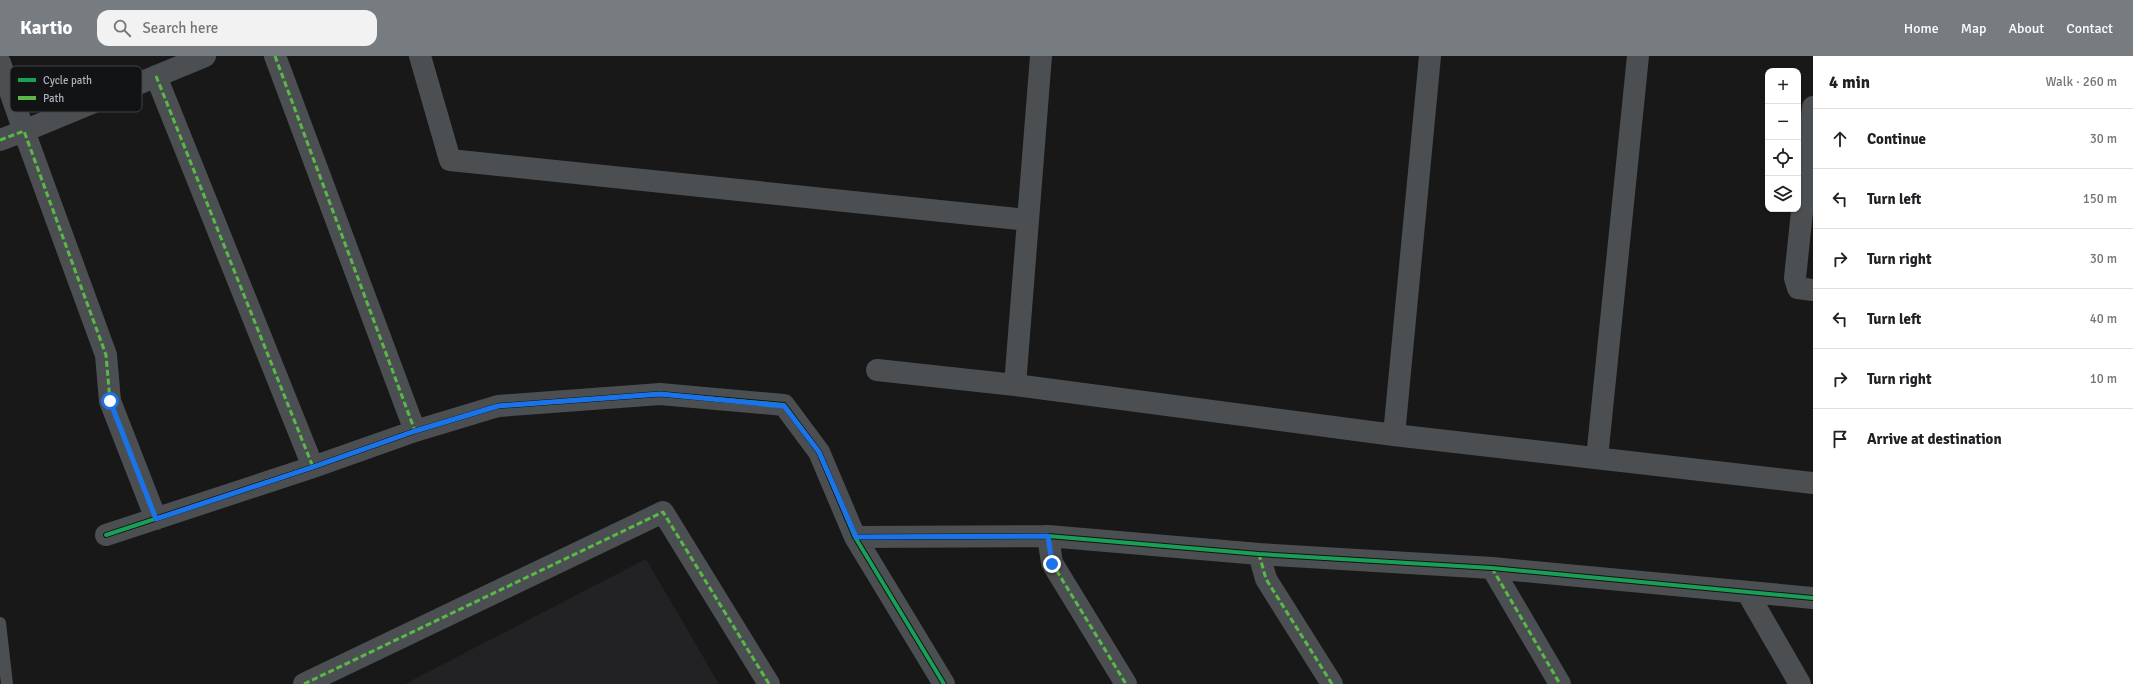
<!DOCTYPE html>
<html lang="en">
<head>
<meta charset="utf-8">
<style>
  body { margin:0; font-family:Signika,sans-serif; background:#f2f2f2; color:#202124 }
  .controls { position:absolute; right:12px; top:12px; display:grid; overflow:hidden; border-radius:8px; box-shadow:0 1px 3px #0004 }
  .controls button { width:36px; height:36px; display:grid; place-items:center; padding:0; border:0; border-bottom:1px solid #e0e0e0; background:#fff; color:#202124; font:20px sans-serif }
  .stop { position:absolute; width:12px; height:12px; margin:-9px; border:3px solid #1a73e8; border-radius:50%; background:#fff }
  .stop.end { background:#1a73e8; border-color:#fff; box-shadow:0 1px 4px #0008 }
  .list { margin:0; padding:0; list-style:none }
  h2 { display:flex; justify-content:space-between; align-items:center; height:52px; margin:0; padding:0 16px; font-size:17px }
  h2 small { font-size:13px; font-weight:400; color:#757577 }
  .list li { display:grid; grid-template-columns:26px 1fr auto; gap:12px; align-items:center; box-sizing:border-box; height:60px; padding:0 16px; border-top:1px solid #e0e0e0 }
  .list b { display:block; font-size:15px; white-space:nowrap }
  .list em { font-size:13px; font-style:normal; color:#757577 }
  .icon { flex:none; width:22px; height:22px; fill:none; stroke:currentColor; stroke-width:2; stroke-linecap:round; stroke-linejoin:round }
  .map { position:relative; flex:none; width:1813px; height:628px; overflow:hidden }
  header { display:flex; align-items:center; gap:24px; box-sizing:border-box; height:56px; padding:0 20px; background:#777c81; color:#fff }
  header strong { font-size:19px }
  nav { display:flex; gap:22px; margin-inline-start:auto; font-size:14px }
  .search { width:280px; height:36px; background:#f2f2f2; display:flex; align-items:center; gap:10px; box-sizing:border-box; padding:0 14px; border-radius:12px; color:#757577; font-size:15px }
  main { display:flex }
  aside { flex:1; background:#fff }
  .map>svg:first-child { display:block }
  .built { fill:#222225 }
  .lines { fill:none; stroke-linecap:round; stroke-linejoin:round }
  .service { stroke:#4c4f52; stroke-width:12 }
  .minor { stroke:#4c4f52; stroke-width:22 }
  .quiet { stroke:#58b947; stroke-width:3; stroke-dasharray:6 3; stroke-linecap:butt }
  .cycleway-casing { stroke:#121315; stroke-width:6 }
  .cycleway { stroke:#1a9f57; stroke-width:4 }
  .route { stroke:#1a73e8; stroke-width:5 }
  .key { fill:#121315; stroke:#404346; stroke-width:1 }
  .key-label { font-size:11px; fill:#aab2b9 }
</style>
</head>
<body>
<header>
<strong>Kartio</strong>
<div class="search"><svg class="icon" aria-label="search" viewBox="0 0 24 24"><circle cx="10" cy="10" r="6"/><path d="M15 15l6 6"/></svg>Search here</div>
<nav><a>Home</a><a>Map</a><a>About</a><a>Contact</a></nav>
</header>
<main>
<div class="map">
<svg width="1813" height="628" viewBox="0 0 1813 628">
  <rect width="100%" height="100%" fill="#181819"/>
  <path class="built" d="M646,503L719,628H405Z"/>
  <g class="lines">
    <path class="service" d="M0,567L7,628"/>
    <path class="minor" d="M275,0L415,375
      M420,0L450,104L1027,164
      M0,7L24,75L205,0
      M156,20L313,411
      M1813,51L1795,222L1798,232L1813,234
      M0,84L24,75L106,299L110,345L156,463
      M877,314L1015,329L1394,379L1813,427
      M1015,329L1041,0
      M1394,379L1430,0
      M1597,402L1638,0
      M106,479L313,411L415,375L498,350L660,338L784,349L819,396L855,481L944,628
      M1048,480L1052,507L1126,628
      M855,481L1048,480L1259,498L1492,512L1813,542
      M1259,498L1266,523L1332,628
      M1492,512L1560,628
      M1747,536L1800,628
      M304,628L663,456L769,628"/>
    <path class="quiet" d="M275,0L415,375
      M156,20L313,411
      M0,84L24,75L106,299L110,345L156,463
      M1048,480L1052,507L1126,628
      M1259,498L1266,523L1332,628
      M1492,512L1560,628
      M304,628L663,456L769,628"/>
    <g class="cycleway-casing">
      <path id="cycleway" d="M106,479L313,411L415,375L498,350L660,338L784,349L819,396L855,481L944,628
        M855,481L1048,480L1259,498L1492,512L1813,542"/>
    </g>
    <use href="#cycleway" class="cycleway"/>
  </g>
  <g class="lines">
    <path class="route" d="M110,345L156,463L313,411L415,375L498,350L660,338L784,350L819,396L856,481L1048,480L1052,508"/>
  </g>
  <rect x="10" y="10" width="132" height="46" rx="6" class="key"/>
  <rect x="18" y="22" width="18" height="4" fill="#1a9f57"/>
  <rect x="18" y="40" width="18" height="4" fill="#58b947"/>
  <g class="key-label">
    <text x="43" y="28">Cycle path</text>
    <text x="43" y="46">Path</text>
  </g>
</svg>
<div class="controls">
<button>+</button>
<button>−</button>
<button><svg class="icon" aria-label="locate" viewBox="0 0 24 24"><circle cx="12" cy="12" r="6"/><path d="M12 2v4M12 18v4M2 12h4M18 12h4"/></svg></button>
<button><svg class="icon" aria-label="layers" viewBox="0 0 24 24"><path d="M12 4l9 5-9 5-9-5zM3 14l9 5 9-5"/></svg></button>
</div>
<div class="stop" style="left:110px;top:345px"></div>
<div class="stop end" style="left:1052px;top:508px"></div>
</div>
<aside>
<h2>4 min<small>Walk · 260 m</small></h2>
<ul class="list">
<li><svg class="icon" aria-label="ahead" viewBox="0 0 24 24"><path d="M12 20V5M6 11l6-6 6 6"/></svg><div><b>Continue</b></div><em>30 m</em></li>
<li><svg class="icon" aria-label="left" viewBox="0 0 24 24"><path d="M17 20v-9H6M10 6l-5 5 5 5"/></svg><div><b>Turn left</b></div><em>150 m</em></li>
<li><svg class="icon" aria-label="right" viewBox="0 0 24 24"><path d="M7 20v-9h11M14 6l5 5-5 5"/></svg><div><b>Turn right</b></div><em>30 m</em></li>
<li><svg class="icon" aria-label="left" viewBox="0 0 24 24"><path d="M17 20v-9H6M10 6l-5 5 5 5"/></svg><div><b>Turn left</b></div><em>40 m</em></li>
<li><svg class="icon" aria-label="right" viewBox="0 0 24 24"><path d="M7 20v-9h11M14 6l5 5-5 5"/></svg><div><b>Turn right</b></div><em>10 m</em></li>
<li><svg class="icon" aria-label="arrive" viewBox="0 0 24 24"><path d="M6 21V4h12l-3 4 3 4H6"/></svg><div><b>Arrive at destination</b></div></li>
</ul>
</aside>
</main>
</body>
</html>
